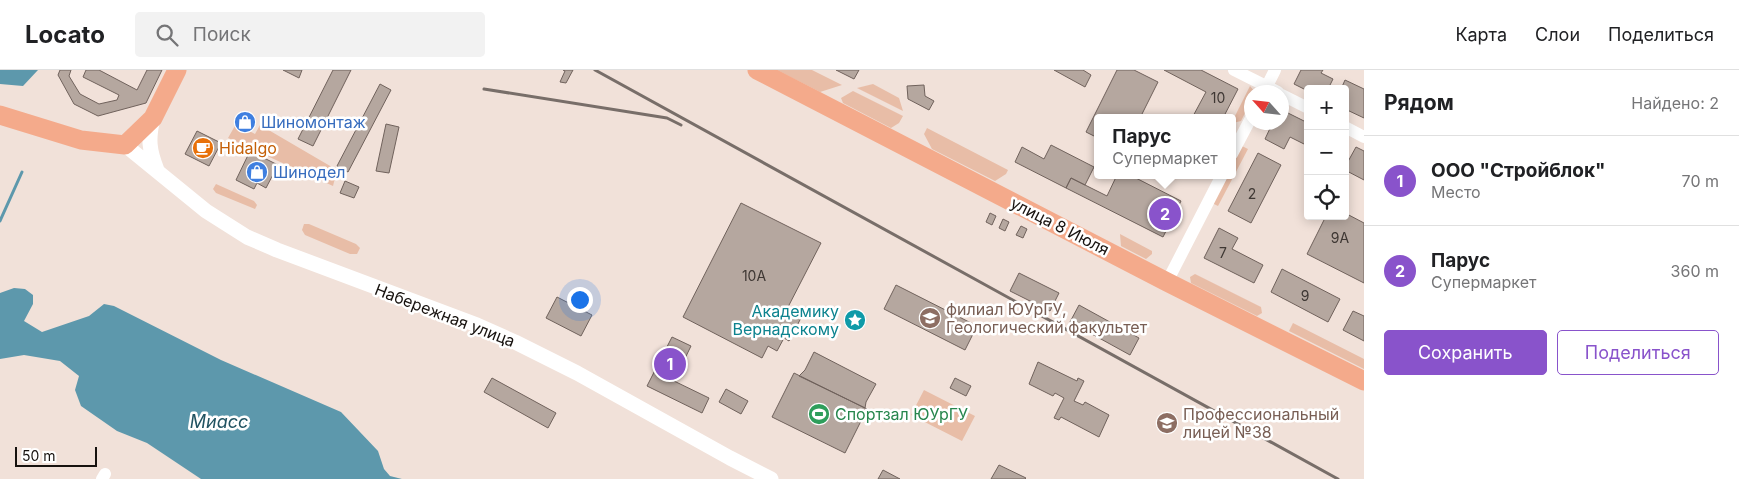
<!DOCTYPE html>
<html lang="ru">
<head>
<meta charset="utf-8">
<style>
  body { margin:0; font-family:Inter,sans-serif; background:#f2f2f2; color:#202124 }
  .controls { position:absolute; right:15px; top:15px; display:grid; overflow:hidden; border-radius:5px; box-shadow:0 2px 12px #0003 }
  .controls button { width:45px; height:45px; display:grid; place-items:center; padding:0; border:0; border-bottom:1px solid #e0e0e0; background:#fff; color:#202124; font:25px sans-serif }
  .compass { position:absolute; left:1244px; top:15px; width:45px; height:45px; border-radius:50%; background:#fff; box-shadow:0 2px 12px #0003; rotate:297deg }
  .scale { position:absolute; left:15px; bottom:12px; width:82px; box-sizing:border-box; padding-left:5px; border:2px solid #17120f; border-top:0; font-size:14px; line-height:18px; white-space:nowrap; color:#17120f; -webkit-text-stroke:4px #fff; paint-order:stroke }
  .you { position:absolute; left:579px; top:229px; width:18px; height:18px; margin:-12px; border:4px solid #fff; border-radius:50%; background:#1a73e8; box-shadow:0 0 0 8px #1a73e833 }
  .badge { display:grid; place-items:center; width:32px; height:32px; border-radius:50%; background:#8953cb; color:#fff; font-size:16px; font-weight:700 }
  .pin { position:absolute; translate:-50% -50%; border:2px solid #fff; box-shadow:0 1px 5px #0006 }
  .popup { position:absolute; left:1094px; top:44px; width:142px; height:65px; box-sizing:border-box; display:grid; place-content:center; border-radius:5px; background:#fff; filter:drop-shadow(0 1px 4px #0005); font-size:16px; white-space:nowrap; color:#757577 }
  .popup b { font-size:19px; color:#202124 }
  .popup::after { content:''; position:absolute; left:50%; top:100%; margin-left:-10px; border:10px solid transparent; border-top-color:#fff }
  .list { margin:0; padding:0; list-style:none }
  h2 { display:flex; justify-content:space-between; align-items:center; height:65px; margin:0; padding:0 20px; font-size:21px }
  h2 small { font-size:16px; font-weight:400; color:#757577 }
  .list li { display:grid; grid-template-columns:32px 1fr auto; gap:15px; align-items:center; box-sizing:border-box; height:90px; padding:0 20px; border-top:1px solid #e0e0e0 }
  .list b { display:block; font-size:19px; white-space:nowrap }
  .list p { margin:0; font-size:16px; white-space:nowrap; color:#757577 }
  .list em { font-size:16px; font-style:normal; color:#757577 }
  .actions { display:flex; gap:10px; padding:15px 20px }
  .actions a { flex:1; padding:11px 0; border:1px solid #8953cb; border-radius:5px; text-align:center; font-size:18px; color:#8953cb }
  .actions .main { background:#8953cb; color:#fff }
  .icon { flex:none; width:28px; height:28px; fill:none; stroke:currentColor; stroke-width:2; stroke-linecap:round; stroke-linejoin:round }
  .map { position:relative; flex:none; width:1364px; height:409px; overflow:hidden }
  header { display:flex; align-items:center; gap:30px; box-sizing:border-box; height:70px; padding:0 25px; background:#fff; border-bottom:1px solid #e0e0e0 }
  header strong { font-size:24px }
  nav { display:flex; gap:28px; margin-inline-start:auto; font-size:18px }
  .search { width:350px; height:45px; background:#f2f2f2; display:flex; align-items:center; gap:12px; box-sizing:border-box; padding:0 18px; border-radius:5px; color:#757577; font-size:19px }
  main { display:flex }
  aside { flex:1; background:#fff }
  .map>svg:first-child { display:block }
  .green { fill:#e8bda7 }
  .water { fill:#5d98ac }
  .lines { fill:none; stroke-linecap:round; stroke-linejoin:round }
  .stream { stroke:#5d98ac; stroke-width:3 }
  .building { fill:#b5a79f; stroke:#70625c }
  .minor { stroke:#fff; stroke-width:12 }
  .tertiary { stroke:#fff; stroke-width:15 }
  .primary { stroke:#f4aa8b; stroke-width:19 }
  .rail { stroke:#786e69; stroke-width:3 }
  .labels { text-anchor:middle; stroke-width:5; stroke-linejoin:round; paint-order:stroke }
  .number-label { font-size:14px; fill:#3e3733 }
  .shop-label { font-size:16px; fill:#366cbe; stroke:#fff; text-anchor:start }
  .food-label { font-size:16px; fill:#c56008; stroke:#fff; text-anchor:start }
  .street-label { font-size:16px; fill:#17120f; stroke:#fff }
  .education-label { font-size:16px; fill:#785e54; stroke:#fff; text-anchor:start }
  .culture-label { font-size:16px; fill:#0d838f; stroke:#fff; text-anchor:end }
  .leisure-label { font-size:16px; fill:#27864d; stroke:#fff; text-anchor:start }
  .water-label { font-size:18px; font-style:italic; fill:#215362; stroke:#fff }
</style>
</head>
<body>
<header>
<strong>Locato</strong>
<div class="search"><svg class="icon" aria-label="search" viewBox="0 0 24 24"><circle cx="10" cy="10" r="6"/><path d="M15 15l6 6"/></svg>Поиск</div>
<nav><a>Карта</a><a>Слои</a><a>Поделиться</a></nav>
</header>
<main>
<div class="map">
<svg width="1364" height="409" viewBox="0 0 1364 409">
  <rect width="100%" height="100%" fill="#f1e1d9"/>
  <path class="green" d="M777,0H812L842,15L820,22Z
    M873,14L899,28L903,41L857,18Z
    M1250,16L1255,22H1252L1251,31L1241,51L1233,53V50Z
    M853,21L903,46L899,53L891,58L843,33L841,28Z
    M236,54L255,64L260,55L337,100L333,116L228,68Z
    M927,58L1008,100L1006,104L995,111L932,79L924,64Z
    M1242,76L1248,79L1218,136L1212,133L1227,105H1232L1233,94Z
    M216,114L254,131L257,135L255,139L216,123L213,119Z
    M304,154H309L356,174L360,178L357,184H350L305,165L302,160Z
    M1120,164L1152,181V184L1146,189L1121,176Z
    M1195,204L1261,237L1262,243L1257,246L1191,213L1190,207Z
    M1293,253L1364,289V299L1289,261Z
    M924,320L975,346L962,371L911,345Z"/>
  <path class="water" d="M0,0H38L23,16L0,14Z
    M14,218L25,219L33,225V234L24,251L42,262L89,246L104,234L114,236L221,290L341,342L378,381L384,399L390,406L402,409H201L147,373L117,361L81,336L75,320L79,306L60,291L24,285L0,289V223Z"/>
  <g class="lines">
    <path class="stream" d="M0,151L22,102"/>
  </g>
  <path class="building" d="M60,0H71L69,6L80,24L99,34L117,30L119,25L83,7L86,0H99L137,20L147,0H162L146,33L98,46L74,34L58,5Z
    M283,0H302L299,8Z
    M333,0H351L313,76L298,69Z
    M563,0H573L566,13L560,12L565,1Z
    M836,0H859L854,9Z
    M1054,0H1083L1091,5L1085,17Z
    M1117,0H1134L1158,12L1140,48H1098V68L1086,62Z
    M1164,0H1201L1238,19L1223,48H1192L1206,22Z
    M1301,0H1323L1321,3L1333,9L1328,19H1308V21L1294,14Z
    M1345,10L1364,19V48L1345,39V19H1341Z
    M380,14L391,20L348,102L337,96Z
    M924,15L925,26L934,31L929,40L908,29L907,16Z
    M1282,40L1308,53V76L1290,67L1284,79L1265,69L1273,52H1282Z
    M386,54L399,57L389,103L376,101Z
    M197,61L221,73L209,96L185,84Z
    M1051,75L1094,97L1085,115L1071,108L1066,118L1015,92L1022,77L1044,89Z
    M1356,77L1364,81V110L1345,100V97Z
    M250,81L278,95L266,118L257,113L254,119L236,110Z
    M1258,83L1281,95L1251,153L1228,141Z
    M1117,105H1130L1181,131L1163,167L1066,118L1071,108L1107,126Z
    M345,111L359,117L354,128L340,123Z
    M741,133L821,173L787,239L802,246L789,271L784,268L777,281L768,276L762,288L683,247Z
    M990,143L996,146L992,155L986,152Z
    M1345,143L1364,153V213L1307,184L1326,146H1345Z
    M1003,149L1009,152L1005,161L999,158Z
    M1021,156L1027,159L1023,168L1016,165Z
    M1219,158L1238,168L1232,179L1263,195L1254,213L1204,188Z
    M1282,199L1340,229L1328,252L1271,222Z
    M1019,203L1059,223L1050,241L1010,221Z
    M896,215L977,256L965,280L884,239Z
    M557,227L592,245L581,266L546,248Z
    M1079,235L1139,268L1130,285L1070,252Z
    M1353,241L1364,246V271L1343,260Z
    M672,267L691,276L674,311L709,328L702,343L647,316Z
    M814,282L876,314L866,332L865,338L799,306L805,300Z
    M1038,292L1077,311L1078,308L1084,311L1074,331L1083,335L1085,332L1109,345L1099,367L1061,347L1059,350L1054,348L1064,328L1055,323L1053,326L1029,314Z
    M794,303L867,339L845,383L772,347Z
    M492,308L556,343L548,358L484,322Z
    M955,308L971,316L966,326L950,318Z
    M726,319L748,331L741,344L719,332Z
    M999,395L1026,408L1025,409H991Z
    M883,400L900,409H878Z"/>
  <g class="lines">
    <path class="minor" d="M1234,0L1278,22
      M1264,22L1275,0
      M1282,25L1308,38
      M1345,57L1364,67
      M1232,84L1252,46
      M1167,212L1222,105
      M102,409L105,404"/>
    <path class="tertiary" d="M153,48C148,69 149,80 157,100
      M125,75L206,141L247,167L277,180L477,255L515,272L577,303L730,388L771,409"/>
    <path class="primary" d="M757,0L1167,212L1364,311
      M0,45L81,70L125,75L153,48L177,0"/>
    <path class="rail" d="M595,0L1338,409
      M484,19L667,48L681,55"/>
  </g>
  <defs>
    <g id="shop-disc" transform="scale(1.125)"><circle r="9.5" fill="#3f7fe0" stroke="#fff"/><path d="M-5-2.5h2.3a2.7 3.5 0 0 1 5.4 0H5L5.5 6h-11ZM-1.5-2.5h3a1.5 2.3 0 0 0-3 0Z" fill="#fff"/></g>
    <g id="cafe-disc" transform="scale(1.125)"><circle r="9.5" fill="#e8710a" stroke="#fff"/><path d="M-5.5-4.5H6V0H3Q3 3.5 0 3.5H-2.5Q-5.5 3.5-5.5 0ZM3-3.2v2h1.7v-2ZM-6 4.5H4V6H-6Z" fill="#fff"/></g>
    <g id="university-disc" transform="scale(1.125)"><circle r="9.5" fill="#8d6e63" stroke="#fff"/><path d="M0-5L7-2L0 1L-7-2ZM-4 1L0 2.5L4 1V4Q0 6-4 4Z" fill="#fff"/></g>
    <g id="sight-disc" transform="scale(1.125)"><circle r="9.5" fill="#0f9aa8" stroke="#fff"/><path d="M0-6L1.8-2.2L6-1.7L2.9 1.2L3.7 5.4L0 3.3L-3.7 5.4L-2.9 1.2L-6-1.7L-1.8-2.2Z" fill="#fff"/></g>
    <g id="stadium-disc" transform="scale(1.125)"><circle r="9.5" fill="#2e9e5b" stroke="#fff"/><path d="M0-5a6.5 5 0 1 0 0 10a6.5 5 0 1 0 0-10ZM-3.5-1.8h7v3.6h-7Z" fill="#fff"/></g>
  </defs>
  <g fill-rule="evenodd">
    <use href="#shop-disc" x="245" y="52"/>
    <use href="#cafe-disc" x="203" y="78"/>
    <use href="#shop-disc" x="257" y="102"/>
    <use href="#university-disc" x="930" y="248"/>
    <use href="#sight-disc" x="855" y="250"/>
    <use href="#stadium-disc" x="819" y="344"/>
    <use href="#university-disc" x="1167" y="353"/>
  </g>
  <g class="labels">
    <g class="number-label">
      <text x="1218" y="33">10</text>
      <text x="1252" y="129">2</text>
      <text x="1340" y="173">9А</text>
      <text x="1223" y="188">7</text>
      <text x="754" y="211">10А</text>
      <text x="1305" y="231">9</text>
    </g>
    <g class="shop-label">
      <text x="261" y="58">Шиномонтаж</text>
      <text x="273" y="108">Шинодел</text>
    </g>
    <g class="food-label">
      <text x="219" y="84">Hidalgo</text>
    </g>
    <g class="street-label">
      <text transform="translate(1060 156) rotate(27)" y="6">улица 8 Июля</text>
      <text transform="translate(445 245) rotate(21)" y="6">Набережная улица</text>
    </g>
    <g class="education-label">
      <text x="946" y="245">филиал ЮУрГУ,<tspan x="946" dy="18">Геологический факультет</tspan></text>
      <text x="1183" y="350">Профессиональный<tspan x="1183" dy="18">лицей №38</tspan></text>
    </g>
    <g class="culture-label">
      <text x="839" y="247">Академику<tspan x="839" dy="18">Вернадскому</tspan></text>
    </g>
    <g class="leisure-label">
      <text x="835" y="350">Спортзал ЮУрГУ</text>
    </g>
    <g class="water-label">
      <text x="219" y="358">Миасс</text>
    </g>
  </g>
</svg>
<div class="controls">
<button>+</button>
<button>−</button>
<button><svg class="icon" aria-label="locate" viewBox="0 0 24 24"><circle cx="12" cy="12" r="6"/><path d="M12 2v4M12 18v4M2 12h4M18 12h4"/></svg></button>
</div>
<svg class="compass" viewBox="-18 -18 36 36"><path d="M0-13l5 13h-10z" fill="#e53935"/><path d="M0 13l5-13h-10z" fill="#757577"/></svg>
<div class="scale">50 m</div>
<div class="you"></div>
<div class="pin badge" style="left:670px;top:294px">1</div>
<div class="pin badge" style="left:1165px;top:144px">2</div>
<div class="popup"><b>Парус</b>Супермаркет</div>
</div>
<aside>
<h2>Рядом<small>Найдено: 2</small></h2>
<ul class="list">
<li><span class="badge">1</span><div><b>ООО &quot;Стройблок&quot;</b><p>Место</p></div><em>70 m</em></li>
<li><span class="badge">2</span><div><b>Парус</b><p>Супермаркет</p></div><em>360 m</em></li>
</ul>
<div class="actions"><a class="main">Сохранить</a><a>Поделиться</a></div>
</aside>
</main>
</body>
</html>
